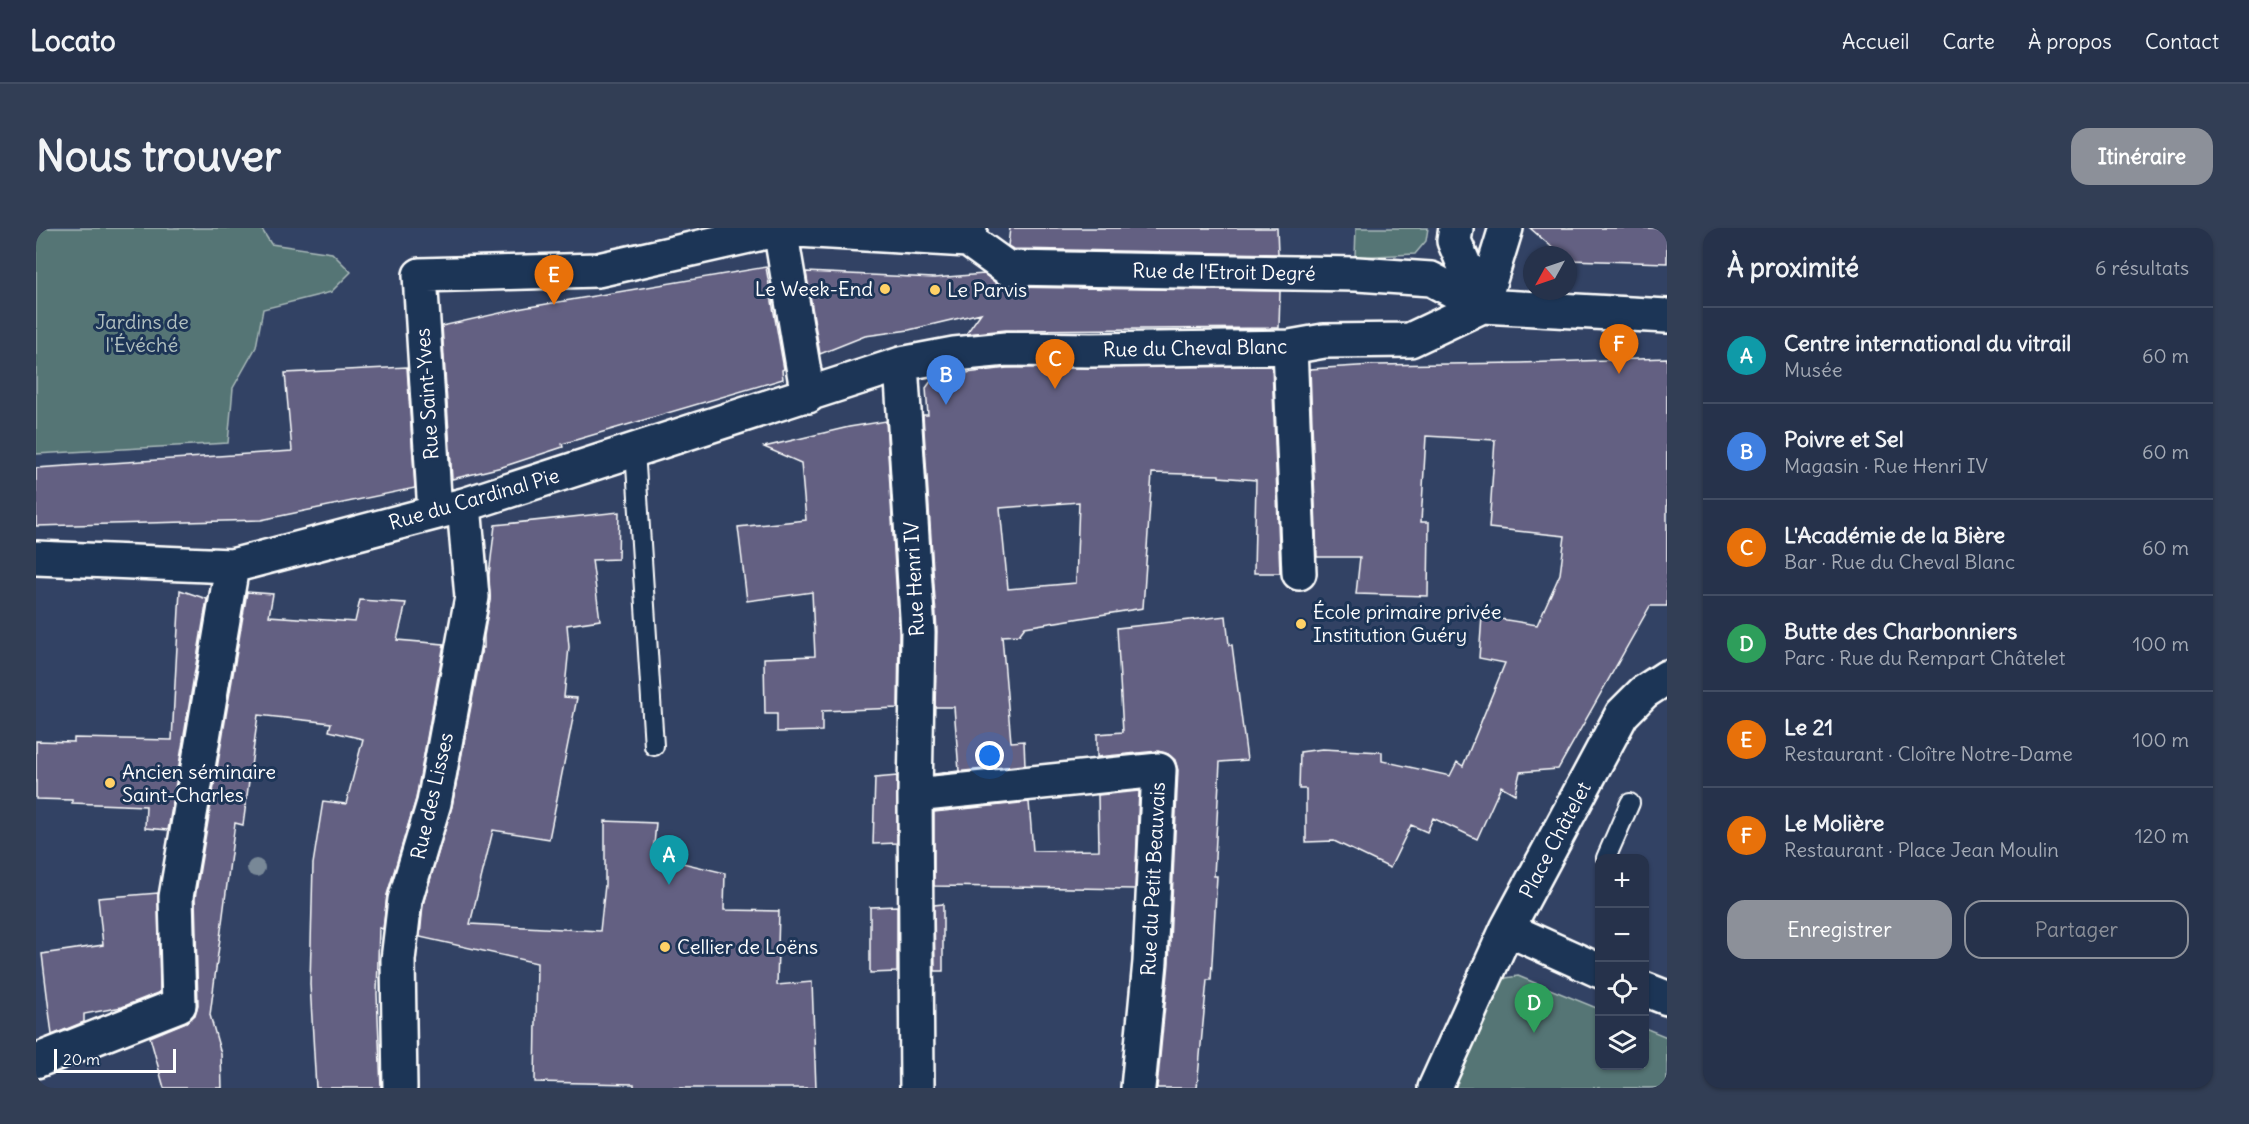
<!DOCTYPE html>
<html lang="fr">
<head>
<meta charset="utf-8">
<style>
  body { margin:0; font-family:Delius,sans-serif; background:#323e55; color:#f1f3f6 }
  .controls { position:absolute; right:18px; bottom:18px; display:grid; overflow:hidden; border-radius:12px; box-shadow:0 2px 4px #0004 }
  .controls button { width:54px; height:54px; display:grid; place-items:center; padding:0; border:0; border-bottom:2px solid #424d63; background:#26324b; color:#f1f3f6; font:30px sans-serif }
  .compass { position:absolute; left:1487px; top:18px; width:54px; height:54px; border-radius:50%; background:#26324b; box-shadow:0 2px 4px #0004; rotate:230deg }
  .scale { position:absolute; left:18px; bottom:15px; width:122px; box-sizing:border-box; padding-left:6px; border:3px solid #fff; border-top:0; font-size:16px; line-height:21px; white-space:nowrap; color:#fff; -webkit-text-stroke:4px #1d3557; paint-order:stroke }
  .you { position:absolute; left:954px; top:528px; width:21px; height:21px; margin:-15px; border:4px solid #fff; border-radius:50%; background:#1a73e8; box-shadow:0 0 0 9px #1a73e833 }
  .badge { display:grid; place-items:center; width:39px; height:39px; border-radius:50%; background:#8c9099; color:#fff; font-size:20px; font-weight:700 }
  .pin { position:absolute; translate:-50% -50px; filter:drop-shadow(0 2px 3px #0008) }
  .pin::after { content:''; position:absolute; top:32px; width:21px; height:18px; background:inherit; clip-path:polygon(0 0,100% 0,50% 100%) }
  .list { margin:0; padding:0; list-style:none }
  h2 { display:flex; justify-content:space-between; align-items:center; height:78px; margin:0; padding:0 24px; font-size:26px }
  h2 small { font-size:20px; font-weight:400; color:#a4aab5 }
  .list li { display:grid; grid-template-columns:39px 1fr auto; gap:18px; align-items:center; box-sizing:border-box; height:96px; padding:0 24px; border-top:2px solid #424d63 }
  .list b { display:block; font-size:22px; white-space:nowrap }
  .list p { margin:0; font-size:20px; white-space:nowrap; color:#a4aab5 }
  .list em { font-size:20px; font-style:normal; color:#a4aab5 }
  .actions { display:flex; gap:12px; padding:18px 24px }
  .actions a { flex:1; padding:14px 0; border:2px solid #8c9099; border-radius:18px; text-align:center; font-size:21px; color:#8c9099 }
  .actions .main { background:#8c9099; color:#fff }
  .icon { flex:none; width:33px; height:33px; fill:none; stroke:currentColor; stroke-width:2; stroke-linecap:round; stroke-linejoin:round }
  .map { position:relative; flex:none; width:1631px; height:860px; overflow:hidden; border-radius:18px }
  header { display:flex; align-items:center; gap:36px; box-sizing:border-box; height:84px; padding:0 30px; background:#26324b; border-bottom:2px solid #424d63 }
  header strong { font-size:28px }
  nav { display:flex; gap:33px; margin-inline-start:auto; font-size:21px }
  .intro { display:flex; align-items:center; justify-content:space-between; box-sizing:border-box; height:144px; padding:0 36px }
  h1 { margin:0; font-size:42px }
  .button { padding:15px 27px; border-radius:18px; background:#8c9099; color:#fff; font-size:21px; font-weight:700 }
  main { display:flex; gap:36px; padding:0 36px }
  aside { flex:1; background:#26324b; border-radius:18px; box-shadow:0 2px 4px #0004 }
  .map>svg:first-child { display:block }
  .green { fill:#557574; stroke:#aababa; stroke-width:1.5 }
  .building { fill:#636182; stroke:#fff; stroke-width:1.5; fill-rule:evenodd }
  .lines { fill:none; stroke-linecap:round; stroke-linejoin:round }
  .lane-casing { stroke:#fff; stroke-width:22 }
  .street-casing { stroke:#fff; stroke-width:38 }
  .lane { stroke:#1d3557; stroke-width:18 }
  .street { stroke:#1d3557; stroke-width:33 }
  .tree { fill:#788897 }
  .poi-dot { fill:#ffd166; stroke:#1d3557; stroke-width:2 }
  .labels { text-anchor:middle; stroke-width:6; stroke-linejoin:round; paint-order:stroke }
  .street-label { font-size:20px; fill:#fff; stroke:#1d3557 }
  .poi-label { font-size:20px; fill:#fff; stroke:#1d3557; text-anchor:start }
  .park-label { font-size:20px; fill:#b2c1c0; stroke:#1d3557 }
</style>
</head>
<body>
<header>
<strong>Locato</strong>
<nav><a>Accueil</a><a>Carte</a><a>À propos</a><a>Contact</a></nav>
</header>
<div class="intro"><h1>Nous trouver</h1><a class="button">Itinéraire</a></div>
<main>
<div class="map">
<svg width="1631" height="860" viewBox="0 0 1631 860">
  <rect width="100%" height="100%" fill="#324264"/>
  <filter id="ink" filterUnits="userSpaceOnUse"><feTurbulence type="fractalNoise" baseFrequency=".0167" numOctaves="2"/><feDisplacementMap in="SourceGraphic" scale="12" xChannelSelector="R" yChannelSelector="G"/><feConvolveMatrix kernelMatrix="1 2 1 2 8 2 1 2 1" color-interpolation-filters="sRGB"/></filter>
  <g filter="url(#ink)">
    <path class="green" d="M0,0H225L235,16L296,25L315,44L295,64L227,81L220,119L197,160L192,215L0,226Z
      M1320,0H1392L1390,13L1379,26L1319,29Z
      M1482,748L1563,781L1564,838H1608L1609,800L1631,809V860H1408L1459,760L1470,750Z"/>
    <path class="building" d="M974,0H1241L1242,26L977,21L972,18Z
      M1494,0H1631V35L1532,32V27H1525Z
      M730,39L748,141L746,142L747,151L526,216L527,219L466,239L416,251L406,98L487,80Z
      M770,44L898,50L948,46L960,55L971,59L1244,63L1243,100L970,102L930,106L945,85L873,102L829,108L784,126Z
      M1631,130V378H1614L1522,541L1484,544L1479,566L1465,558L1441,611L1397,590L1391,604L1375,597L1354,640L1298,613L1270,614V561H1263L1264,524L1286,521L1346,524V533L1414,548L1421,534L1427,538L1469,435L1443,430L1446,388L1501,397L1524,346L1529,308L1453,300L1459,212L1390,208L1385,294H1393L1392,368L1320,366L1324,329H1281L1274,141L1338,137L1484,135Z
      M1236,138L1244,345H1218L1220,252L1183,249V247L1116,245L1107,380L989,399L983,407L966,408L975,514L988,513L989,537L898,546L923,543L918,479H899L901,403L887,187H892L890,160L898,149L971,140ZM1043,274L1040,355L972,361L964,280Z
      M371,139L379,260L225,292L0,298V240L256,223L249,145Z
      M850,193L863,404L862,480L786,483V503L741,504V486H729L728,430L779,428L776,364L711,373L702,299L770,292L765,235L728,219L813,199Z
      M583,284L582,331L556,332L564,392L531,397L533,419L528,469L541,470L513,611L457,602L434,696L564,703L569,657V593L620,595L617,628L689,645L688,682L743,683L741,757L776,754L780,860H598V856L499,854L501,735L384,709L387,676L416,578L446,420H448V408L454,372L453,347L459,297Z
      M144,362L171,371L132,602L109,600L110,578L36,575V572L0,571V513L38,514V510L136,512Z
      M211,364L237,366L233,388L319,394L324,372L370,375L361,412L408,416L380,571L351,667L347,701L343,700L341,766L345,860H280L274,756L277,636L287,573L310,576L327,511L293,503L295,495L222,487L207,597L199,595L174,787L185,826L186,860H128L114,809L150,794L159,787L162,777L159,670Z
      M1190,388L1193,417H1196L1211,532L1184,534L1178,648H1181L1175,752H1171L1161,860H1121L1133,735L1142,542L1139,532L1132,526L1122,523L1061,529V506L1087,504L1081,400Z
      M861,548V615L837,616L839,550Z
      M1103,563L1099,661L898,658V584L993,574L997,623L1063,622L1062,567Z
      M122,665L124,764L86,779L48,786V794L16,807L6,726L67,717L62,670Z
      M907,676V743H899L898,677Z
      M861,678V744L834,745V679Z"/>
    <g class="lines">
      <g class="lane-casing">
        <path id="lane" d="M599,222L618,518
          M1570,630L1594,575"/>
      </g>
      <g class="street-casing">
        <path id="street" d="M1420,0L1418,13L1446,78
          M744,1L772,168
          M932,12L971,40L1321,46L1395,51L1446,78L1631,88
          M1446,78L1470,0
          M1254,119L1263,345
          M865,136L882,404L879,567L881,860
          M399,284L384,47L562,42L744,1L932,12L934,0
          M0,330L196,338L428,277L865,136L918,126L970,121L1055,122L1254,119L1288,113L1374,112L1446,78
          M879,567L1123,542L1114,734L1102,860
          M1564,743L1471,701L1586,486L1608,464L1631,449
          M1608,761L1631,770
          M0,833L143,777L140,669L196,338
          M364,860L362,732L369,672L398,575L436,369L428,277
          M1399,860L1471,701"/>
      </g>
      <use href="#lane" class="lane"/>
      <use href="#street" class="street"/>
    </g>
    <circle class="tree" cx="220" cy="640" r="9"/>
  </g>
  <g class="poi-dot">
    <circle cx="849" cy="61" r="6"/>
    <circle cx="899" cy="62" r="6"/>
    <circle cx="1265" cy="396" r="6"/>
    <circle cx="74" cy="555" r="6"/>
    <circle cx="629" cy="719" r="6"/>
  </g>
  <g class="labels">
    <g class="street-label">
      <text transform="translate(1188 44) rotate(1)" y="7">Rue de l'Etroit Degré</text>
      <text transform="translate(1159 120) rotate(-1)" y="7">Rue du Cheval Blanc</text>
      <text transform="translate(391 166) rotate(-94)" y="7">Rue Saint-Yves</text>
      <text transform="translate(438 271) rotate(-16)" y="7">Rue du Cardinal Pie</text>
      <text transform="translate(878 351) rotate(-93)" y="7">Rue Henri IV</text>
      <text transform="translate(396 568) rotate(-77)" y="7">Rue des Lisses</text>
      <text transform="translate(1519 612) rotate(-62)" y="7">Place Châtelet</text>
      <text transform="translate(1117 651) rotate(-87)" y="7">Rue du Petit Beauvais</text>
    </g>
    <g class="poi-label">
      <text x="837" y="68" text-anchor="end">Le Week-End</text>
      <text x="911" y="69">Le Parvis</text>
      <text x="1277" y="391">École primaire privée<tspan x="1277" dy="23">Institution Guéry</tspan></text>
      <text x="86" y="551">Ancien séminaire<tspan x="86" dy="23">Saint-Charles</tspan></text>
      <text x="641" y="726">Cellier de Loëns</text>
    </g>
    <g class="park-label">
      <text x="106" y="101">Jardins de<tspan x="106" dy="23">l'Évéché</tspan></text>
    </g>
  </g>
</svg>
<div class="controls">
<button>+</button>
<button>−</button>
<button><svg class="icon" aria-label="locate" viewBox="0 0 24 24"><circle cx="12" cy="12" r="6"/><path d="M12 2v4M12 18v4M2 12h4M18 12h4"/></svg></button>
<button><svg class="icon" aria-label="layers" viewBox="0 0 24 24"><path d="M12 4l9 5-9 5-9-5zM3 14l9 5 9-5"/></svg></button>
</div>
<svg class="compass" viewBox="-18 -18 36 36"><path d="M0-13l5 13h-10z" fill="#e53935"/><path d="M0 13l5-13h-10z" fill="#a4aab5"/></svg>
<div class="scale">20 m</div>
<div class="you"></div>
<div class="pin badge" style="left:633px;top:657px;background:#0f9aa8">A</div>
<div class="pin badge" style="left:910px;top:177px;background:#3f7fe0">B</div>
<div class="pin badge" style="left:1019px;top:161px;background:#e8710a">C</div>
<div class="pin badge" style="left:1498px;top:805px;background:#2e9e5b">D</div>
<div class="pin badge" style="left:518px;top:77px;background:#e8710a">E</div>
<div class="pin badge" style="left:1583px;top:146px;background:#e8710a">F</div>
</div>
<aside>
<h2>À proximité<small>6 résultats</small></h2>
<ul class="list">
<li><span class="badge" style="background:#0f9aa8">A</span><div><b>Centre international du vitrail</b><p>Musée</p></div><em>60 m</em></li>
<li><span class="badge" style="background:#3f7fe0">B</span><div><b>Poivre et Sel</b><p>Magasin · Rue Henri IV</p></div><em>60 m</em></li>
<li><span class="badge" style="background:#e8710a">C</span><div><b>L'Académie de la Bière</b><p>Bar · Rue du Cheval Blanc</p></div><em>60 m</em></li>
<li><span class="badge" style="background:#2e9e5b">D</span><div><b>Butte des Charbonniers</b><p>Parc · Rue du Rempart Châtelet</p></div><em>100 m</em></li>
<li><span class="badge" style="background:#e8710a">E</span><div><b>Le 21</b><p>Restaurant · Cloître Notre-Dame</p></div><em>100 m</em></li>
<li><span class="badge" style="background:#e8710a">F</span><div><b>Le Molière</b><p>Restaurant · Place Jean Moulin</p></div><em>120 m</em></li>
</ul>
<div class="actions"><a class="main">Enregistrer</a><a>Partager</a></div>
</aside>
</main>
</body>
</html>
